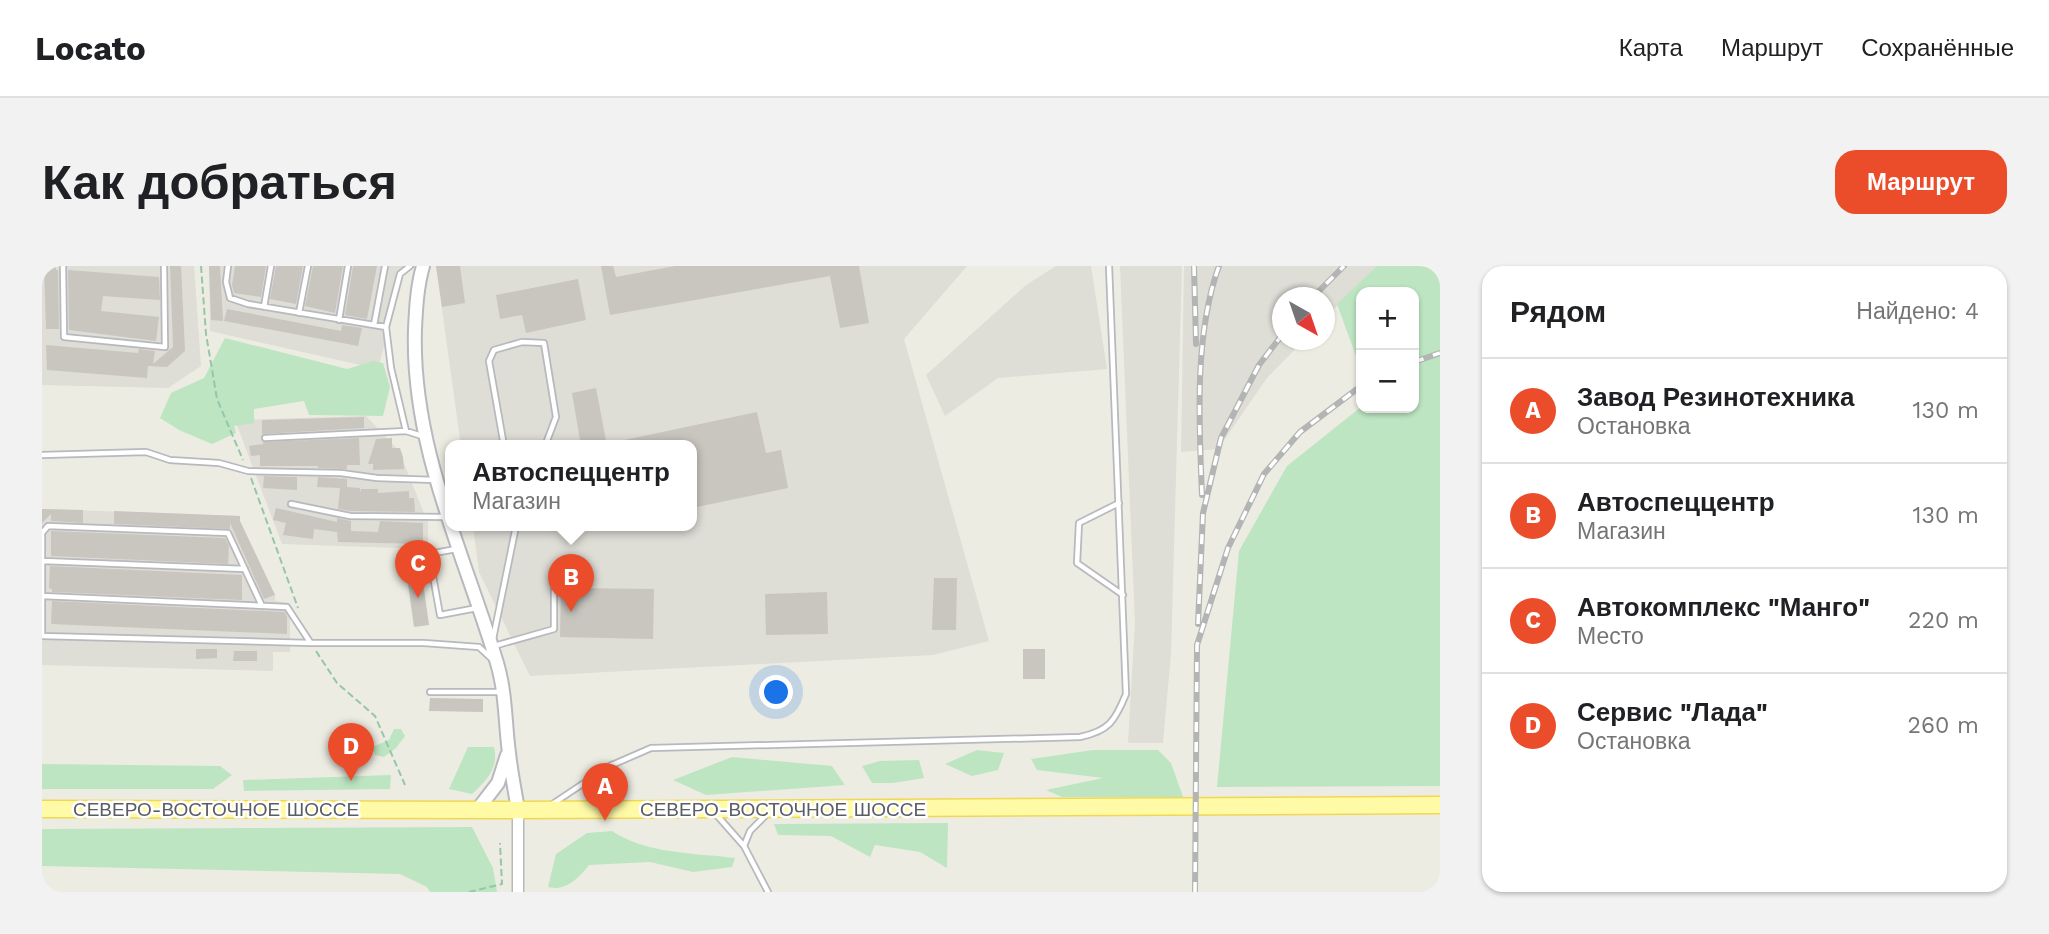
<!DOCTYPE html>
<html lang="ru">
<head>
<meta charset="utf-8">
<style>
  body { margin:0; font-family:"Work Sans",sans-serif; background:#f2f2f2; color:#202124 }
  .controls { position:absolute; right:21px; top:21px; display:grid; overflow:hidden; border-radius:14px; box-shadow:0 2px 5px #0004 }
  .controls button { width:63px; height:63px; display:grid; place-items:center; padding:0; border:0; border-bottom:2px solid #e0e0e0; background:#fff; color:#202124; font:35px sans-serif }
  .compass { position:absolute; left:1230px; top:21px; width:63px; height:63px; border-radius:50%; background:#fff; box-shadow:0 2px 5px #0004; rotate:140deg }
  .you { position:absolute; left:735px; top:427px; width:24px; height:24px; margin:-18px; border:5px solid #fff; border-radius:50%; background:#1a73e8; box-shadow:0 0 0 10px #1a73e833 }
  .badge { display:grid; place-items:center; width:46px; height:46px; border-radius:50%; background:#eb4d2a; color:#fff; font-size:23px; font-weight:700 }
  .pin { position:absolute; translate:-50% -58px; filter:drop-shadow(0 2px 4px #0008) }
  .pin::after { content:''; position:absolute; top:37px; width:24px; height:21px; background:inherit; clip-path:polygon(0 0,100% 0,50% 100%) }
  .popup { position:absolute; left:403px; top:174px; width:252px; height:91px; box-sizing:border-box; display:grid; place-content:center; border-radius:14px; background:#fff; filter:drop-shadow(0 2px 5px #0005); font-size:23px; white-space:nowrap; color:#757577 }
  .popup b { font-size:26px; color:#202124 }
  .popup::after { content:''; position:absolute; left:50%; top:100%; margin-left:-14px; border:14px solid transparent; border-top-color:#fff }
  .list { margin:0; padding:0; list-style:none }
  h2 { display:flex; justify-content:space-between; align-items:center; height:91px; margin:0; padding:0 28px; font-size:30px }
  h2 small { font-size:23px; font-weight:400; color:#757577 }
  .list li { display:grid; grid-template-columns:46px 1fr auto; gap:21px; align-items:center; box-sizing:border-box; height:105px; padding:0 28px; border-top:2px solid #e0e0e0 }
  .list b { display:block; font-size:26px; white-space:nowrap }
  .list p { margin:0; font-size:23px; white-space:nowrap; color:#757577 }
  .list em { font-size:23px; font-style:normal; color:#757577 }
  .map { position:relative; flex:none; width:1398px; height:626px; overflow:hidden; border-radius:21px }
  header { display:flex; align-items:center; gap:42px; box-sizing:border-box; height:98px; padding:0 35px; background:#fff; border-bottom:2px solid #e0e0e0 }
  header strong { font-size:33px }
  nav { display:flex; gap:38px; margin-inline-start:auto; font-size:24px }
  .intro { display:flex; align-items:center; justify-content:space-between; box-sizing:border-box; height:168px; padding:0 42px }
  h1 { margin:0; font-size:49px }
  .button { padding:18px 32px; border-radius:21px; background:#eb4d2a; color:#fff; font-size:24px; font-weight:700 }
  main { display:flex; gap:42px; padding:0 42px }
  aside { flex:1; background:#fff; border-radius:21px; box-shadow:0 2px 5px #0004 }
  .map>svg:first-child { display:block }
  .industrial { fill:#deddd6 }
  .green { fill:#bde5c2 }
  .building { fill:#c8c6bf }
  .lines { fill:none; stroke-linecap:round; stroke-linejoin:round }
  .service-casing { stroke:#b7b9be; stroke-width:8 }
  .minor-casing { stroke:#b7b9be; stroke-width:13 }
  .tertiary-casing { stroke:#b7b9be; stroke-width:16 }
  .primary-casing { stroke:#f2d755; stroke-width:19 }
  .path { stroke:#96c6a9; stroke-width:2; stroke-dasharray:7 3.5; stroke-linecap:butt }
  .service { stroke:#fff; stroke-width:4.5 }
  .minor { stroke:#fff; stroke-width:10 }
  .tertiary { stroke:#fff; stroke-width:12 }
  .primary { stroke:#fffaa5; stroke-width:16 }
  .rail-casing { stroke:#b3b4b4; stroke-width:6 }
  .rail { stroke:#fff; stroke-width:3.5; stroke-dasharray:10; stroke-linecap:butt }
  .labels { text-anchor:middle; stroke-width:5; stroke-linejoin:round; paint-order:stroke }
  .street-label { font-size:19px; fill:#5a5d63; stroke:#fff }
</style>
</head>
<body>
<header>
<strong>Locato</strong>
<nav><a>Карта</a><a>Маршрут</a><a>Сохранённые</a></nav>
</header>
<div class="intro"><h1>Как добраться</h1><a class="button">Маршрут</a></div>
<main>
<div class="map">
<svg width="1398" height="626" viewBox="0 0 1398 626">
  <rect width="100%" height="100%" fill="#edece2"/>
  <path class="industrial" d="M0,0H152L159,100L126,122L0,119Z
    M167,0H363L336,103L168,65Z
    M394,0H925L862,73L947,375L891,389L488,410L437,306L431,260H650V180H419Z
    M1014,0H1049L1065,103L956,112L903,150L884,109L984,19Z
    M1078,0H1140L1129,388L1121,477H1086L1093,356Z
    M1142,0H1335L1283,52L1282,32H1240V74H1262L1225,112L1176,183L1139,186Z
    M324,150L357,185L386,257V283L240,278L193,154Z
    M0,243L198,250V255L233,329V335L248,337V386H231V405L0,399Z"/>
  <path class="green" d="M1335,0H1398V520L1175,521L1197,285L1245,200L1319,141L1372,142V26H1319V104L1295,38Z
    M183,72L305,103L331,95L341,97L348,121L341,150L267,149L262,135L212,143V157L192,160L194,167L170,178L137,164L118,152L129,127L162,112Z
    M352,463H359L363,470L354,482L342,491L333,489L330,481L347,474Z
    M426,481H452C457,502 445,514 430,528L407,523Z
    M935,484L962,487L956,504L930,510L903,498Z
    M1051,484H1116L1129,497L1141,531H1020L1004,524L1061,512L995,504L989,493Z
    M690,491L790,500L803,519L664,529L631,514Z
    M877,494L882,512L851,517H830L820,500L838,495Z
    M0,498L178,500L190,509L171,523H0Z
    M349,509L348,523L202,525L201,514Z
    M906,557L905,602L878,586L833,579L828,591L789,570L736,569L732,558Z
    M430,561L451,602L455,626H388L385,621L358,608L0,600V563Z
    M570,565C604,588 653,587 693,592L690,601L651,606L608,596L547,599C537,612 523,626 506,621L514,588L545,567Z"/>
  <path class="building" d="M2,0H14V4H16L17,63H4Z
    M128,0H139L143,85L125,101L106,100L105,112L5,104L4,79L96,87L97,83L113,85L111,98L131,81Z
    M167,0H178L181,55L169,54Z
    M193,0H224L219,31L192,27L190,19Z
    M234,0H261L254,38L228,33Z
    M271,0H301L293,47L263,40Z
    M311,0H335L325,53L303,49Z
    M394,0H418L423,37L400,41Z
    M559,0H571L574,11L633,0H817L827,57L798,62L788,10L568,49Z
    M26,4L117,11L118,34L61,30L59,45L117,51L114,75L27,64Z
    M536,13L544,54L484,67L480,49L458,53L454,29Z
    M185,43L299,65L300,59L320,62L316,80L182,55Z
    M554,122L565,180H539L530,127Z
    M715,146L724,187L739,184L746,222L650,242V180H573V176Z
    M322,151V162L220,168V154Z
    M317,172L318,199H305V203L276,202V200H218V189L209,190L207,180L221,178V176Z
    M350,172V182H358L361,191L362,203L331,204V198H326L334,173Z
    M222,210L255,211V224L221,222Z
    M276,211L305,213V221L318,222V227L319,223H336V227L367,225V232H372L373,246L309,245L296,243L298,222L275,221Z
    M234,242L295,256V252L309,255V265L336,266L338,255L381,257V278L296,276L295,266L272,263L271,273L241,269L244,257L231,254Z
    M0,243L41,244V257L9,255V248L0,257Z
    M72,245L198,250V255L233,329L222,333L188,257V263L72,258Z
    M9,265L183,272L187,280L186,298L9,290Z
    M8,300L200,309V334L10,326V323L7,322Z
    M379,302L387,359L372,361L364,304Z
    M892,312H915L914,364H890Z
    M519,322L612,323L611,373L518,371Z
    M785,326L786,368L724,369L723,328Z
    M10,335L243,346L245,351V368L9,358Z
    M154,383H175V392L154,393Z
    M981,383H1003V413H981Z
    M192,385H215V395H191Z
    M388,432L441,433V446L387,445Z"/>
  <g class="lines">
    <g class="service-casing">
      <path id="service" d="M21,0L22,71L123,81L122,0
        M186,0L184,16L188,32L206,38L344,61
        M222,41L229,0
        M257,47L266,0
        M297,54L306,0
        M332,59L343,0
        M364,165L349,102L344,61L358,8L368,0
        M223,172L364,165L383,171
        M462,180L447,95L452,84L480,76L502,77L514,151L503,180
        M0,189L104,186L128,194L177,197L206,205L299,207L335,212L393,214
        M1077,237L1037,257L1035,297L1081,329
        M249,238L308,250L404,251
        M414,283L387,288L398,349L435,342
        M1,295L203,303
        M0,330L245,341L268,376
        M220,340L186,267L6,260L0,267V370L269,377H382L437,381L450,393
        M451,373L474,260
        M452,380L512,363V324
        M388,426H460
        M509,539L569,499
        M564,539L560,517L570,499L609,482L1038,471C1067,465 1073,455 1084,428L1067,0
        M672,546L702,580
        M726,626L702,580L708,565L726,547"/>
    </g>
    <g class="minor-casing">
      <path id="minor" d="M476,626V544"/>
    </g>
    <g class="tertiary-casing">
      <path id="tertiary" d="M381,0C375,21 374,42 373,63C369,181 422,287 455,397C464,427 463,457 467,487C469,506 473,525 476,544
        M436,543L456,517L465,489"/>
    </g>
    <g class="primary-casing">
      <path id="primary" d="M0,543L476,544L1398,539"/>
    </g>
    <path class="path" d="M159,0L164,68L175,133L201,194
      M209,212L256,342
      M274,385L295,417L333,450L363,519
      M427,626L460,618L458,577"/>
    <use href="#service" class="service"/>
    <use href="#minor" class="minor"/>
    <use href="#tertiary" class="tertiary"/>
    <use href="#primary" class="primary"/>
    <g class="rail-casing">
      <path id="rail" d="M1152,0L1154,78
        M1270,32L1302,0
        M1372,96L1398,87
        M1160,229C1157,156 1152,69 1177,0
        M1156,358L1161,247L1179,172L1217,99L1240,69
        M1153,626L1155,379L1186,282L1222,208L1258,166L1319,120"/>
    </g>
    <use href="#rail" class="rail"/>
  </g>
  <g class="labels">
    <g class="street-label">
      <text x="174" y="550">СЕВЕРО-ВОСТОЧНОЕ ШОССЕ</text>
      <text x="741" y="550">СЕВЕРО-ВОСТОЧНОЕ ШОССЕ</text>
    </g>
  </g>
</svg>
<div class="controls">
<button>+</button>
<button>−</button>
</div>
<svg class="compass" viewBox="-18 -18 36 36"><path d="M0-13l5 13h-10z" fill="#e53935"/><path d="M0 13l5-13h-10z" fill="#757577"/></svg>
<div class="you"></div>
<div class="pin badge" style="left:563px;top:555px">A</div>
<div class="pin badge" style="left:529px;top:346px">B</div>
<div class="popup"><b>Автоспеццентр</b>Магазин</div>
<div class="pin badge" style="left:376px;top:332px">C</div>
<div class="pin badge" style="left:309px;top:515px">D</div>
</div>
<aside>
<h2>Рядом<small>Найдено: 4</small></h2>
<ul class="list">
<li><span class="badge">A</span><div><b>Завод Резинотехника</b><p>Остановка</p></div><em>130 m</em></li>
<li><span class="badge">B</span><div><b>Автоспеццентр</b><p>Магазин</p></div><em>130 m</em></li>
<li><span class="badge">C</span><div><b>Автокомплекс &quot;Манго&quot;</b><p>Место</p></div><em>220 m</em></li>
<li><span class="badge">D</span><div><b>Сервис &quot;Лада&quot;</b><p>Остановка</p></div><em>260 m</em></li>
</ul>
</aside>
</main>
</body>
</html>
